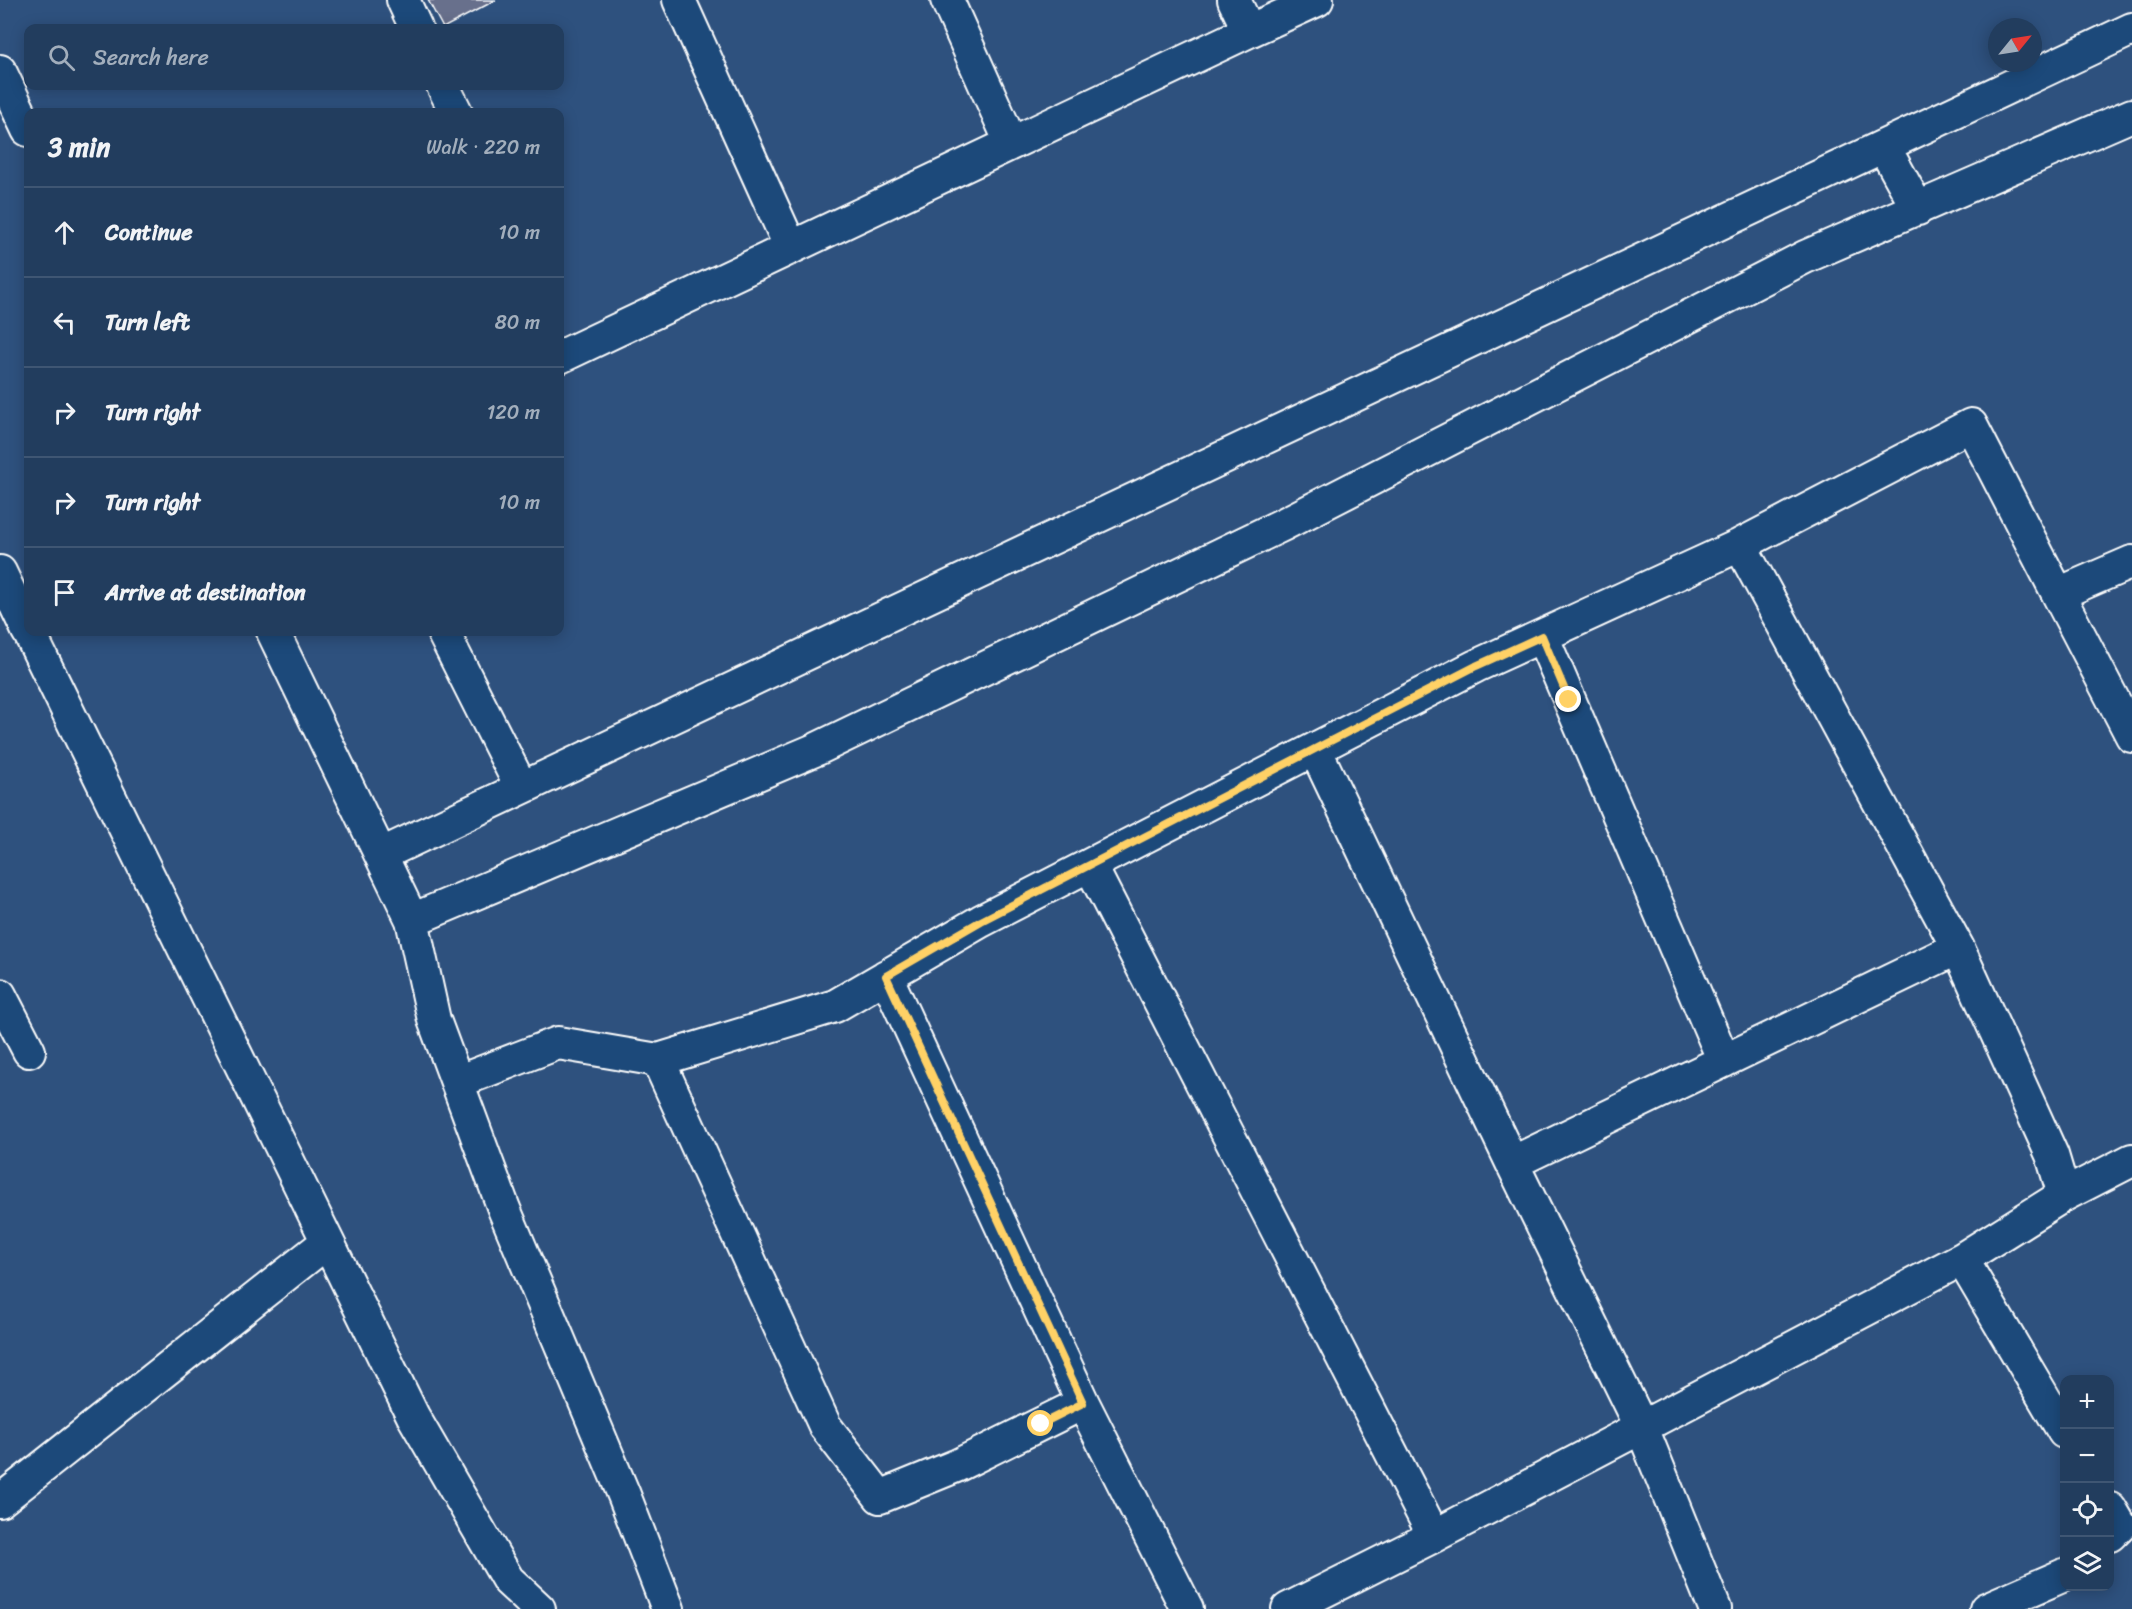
<!DOCTYPE html>
<html lang="en">
<head>
<meta charset="utf-8">
<style>
  body { margin:0; font-family:Sriracha,sans-serif; background:#2e4867; color:#f1f3f6 }
  .controls { position:absolute; right:18px; bottom:18px; display:grid; overflow:hidden; border-radius:12px; box-shadow:0 3px 15px #0003 }
  .controls button { width:54px; height:54px; display:grid; place-items:center; padding:0; border:0; border-bottom:2px solid #3f5673; background:#223d5e; color:#f1f3f6; font:30px sans-serif }
  .compass { position:absolute; left:1988px; top:18px; width:54px; height:54px; border-radius:50%; background:#223d5e; box-shadow:0 3px 15px #0003; rotate:60deg }
  .stop { position:absolute; width:18px; height:18px; margin:-14px; border:4px solid #ffd166; border-radius:50%; background:#fff }
  .stop.end { background:#ffd166; border-color:#fff; box-shadow:0 2px 6px #0008 }
  .list { margin:0; padding:0; list-style:none }
  h2 { display:flex; justify-content:space-between; align-items:center; height:78px; margin:0; padding:0 24px; font-size:26px }
  h2 small { font-size:20px; font-weight:400; color:#a2aebc }
  .list li { display:grid; grid-template-columns:39px 1fr auto; gap:18px; align-items:center; box-sizing:border-box; height:90px; padding:0 24px; border-top:2px solid #3f5673 }
  .list b { display:block; font-size:22px; white-space:nowrap }
  .list em { font-size:20px; font-style:normal; color:#a2aebc }
  .icon { flex:none; width:33px; height:33px; fill:none; stroke:currentColor; stroke-width:2; stroke-linecap:round; stroke-linejoin:round }
  .map { position:relative; flex:none; width:2132px; height:1609px; overflow:hidden }
  .search { position:absolute; background:#223d5e; box-shadow:0 3px 15px #0003; left:24px; top:24px; width:540px; height:66px; display:flex; align-items:center; gap:15px; box-sizing:border-box; padding:0 21px; border-radius:12px; color:#a2aebc; font-size:22px }
  .panel { position:absolute; background:#223d5e; box-shadow:0 3px 15px #0003; left:24px; top:108px; width:540px; height:528px; border-radius:12px }
  .map>svg:first-child { display:block }
  .building { fill:#686f8c; stroke:#fff; stroke-width:1.5 }
  .lines { fill:none; stroke-linecap:round; stroke-linejoin:round }
  .minor-casing { stroke:#fff; stroke-width:36 }
  .minor { stroke:#1f4a7a; stroke-width:32 }
  .route { stroke:#ffd166; stroke-width:8 }
</style>
</head>
<body>
<div class="map">
<svg width="2132" height="1609" viewBox="0 0 2132 1609">
  <rect width="100%" height="100%" fill="#2e517e"/>
  <filter id="ink" filterUnits="userSpaceOnUse"><feTurbulence type="fractalNoise" baseFrequency=".0167" numOctaves="2"/><feDisplacementMap in="SourceGraphic" scale="12" xChannelSelector="R" yChannelSelector="G"/><feConvolveMatrix kernelMatrix="1 2 1 2 8 2 1 2 1" color-interpolation-filters="sRGB"/></filter>
  <g filter="url(#ink)">
    <path class="building" d="M428,0H496L443,28Z"/>
    <g class="lines">
      <g class="minor-casing">
        <path id="minor" d="M403,0L416,28
          M679,0L791,248
          M947,0L1011,143
          M1234,0L1249,31L1317,0
          M0,71L28,130
          M443,86L456,112
          M1884,147L1918,209
          M560,357L1249,31
          M0,572L28,631
          M2058,594L2132,736
          M29,632L413,1416L508,1580L539,1609
          M273,632L412,920L434,1020L504,1209L624,1495L668,1609
          M443,632L521,787
          M1542,636L1724,1061
          M1315,749L1512,1163L1642,1428L1715,1609
          M382,854L2132,29
          M1090,865L1434,1536
          M412,920L817,749L1284,524L1805,257L2132,115
          M1958,948L2052,1155L2064,1195
          M0,995L29,1051
          M658,1060L825,1426L880,1497L956,1466L1083,1403L886,976
          M457,1082L558,1043L658,1060L835,1006L981,921L1476,666L1740,545L1971,425L2058,594L2132,562
          M1512,1163L1958,948L1740,545
          M1962,1259L2064,1432
          M1083,1403L1187,1609
          M0,1501L327,1242
          M2110,1508L2120,1525L2110,1535
          M1288,1609L1434,1536L1962,1259L2064,1195L2132,1160
          M1986,1609L2064,1575"/>
      </g>
      <use href="#minor" class="minor"/>
    </g>
  </g>
  <g class="lines" filter="url(#ink)">
    <path class="route" d="M1041,1424L1083,1403L886,976L981,921L1476,666L1542,636L1569,700"/>
  </g>
</svg>
<div class="controls">
<button>+</button>
<button>−</button>
<button><svg class="icon" aria-label="locate" viewBox="0 0 24 24"><circle cx="12" cy="12" r="6"/><path d="M12 2v4M12 18v4M2 12h4M18 12h4"/></svg></button>
<button><svg class="icon" aria-label="layers" viewBox="0 0 24 24"><path d="M12 4l9 5-9 5-9-5zM3 14l9 5 9-5"/></svg></button>
</div>
<svg class="compass" viewBox="-18 -18 36 36"><path d="M0-13l5 13h-10z" fill="#e53935"/><path d="M0 13l5-13h-10z" fill="#a2aebc"/></svg>
<div class="stop" style="left:1041px;top:1424px"></div>
<div class="stop end" style="left:1569px;top:700px"></div>
<div class="search"><svg class="icon" aria-label="search" viewBox="0 0 24 24"><circle cx="10" cy="10" r="6"/><path d="M15 15l6 6"/></svg>Search here</div>
<section class="panel">
<h2>3 min<small>Walk · 220 m</small></h2>
<ul class="list">
<li><svg class="icon" aria-label="ahead" viewBox="0 0 24 24"><path d="M12 20V5M6 11l6-6 6 6"/></svg><div><b>Continue</b></div><em>10 m</em></li>
<li><svg class="icon" aria-label="left" viewBox="0 0 24 24"><path d="M17 20v-9H6M10 6l-5 5 5 5"/></svg><div><b>Turn left</b></div><em>80 m</em></li>
<li><svg class="icon" aria-label="right" viewBox="0 0 24 24"><path d="M7 20v-9h11M14 6l5 5-5 5"/></svg><div><b>Turn right</b></div><em>120 m</em></li>
<li><svg class="icon" aria-label="right" viewBox="0 0 24 24"><path d="M7 20v-9h11M14 6l5 5-5 5"/></svg><div><b>Turn right</b></div><em>10 m</em></li>
<li><svg class="icon" aria-label="arrive" viewBox="0 0 24 24"><path d="M6 21V4h12l-3 4 3 4H6"/></svg><div><b>Arrive at destination</b></div></li>
</ul>
</section>
</div>
</body>
</html>
